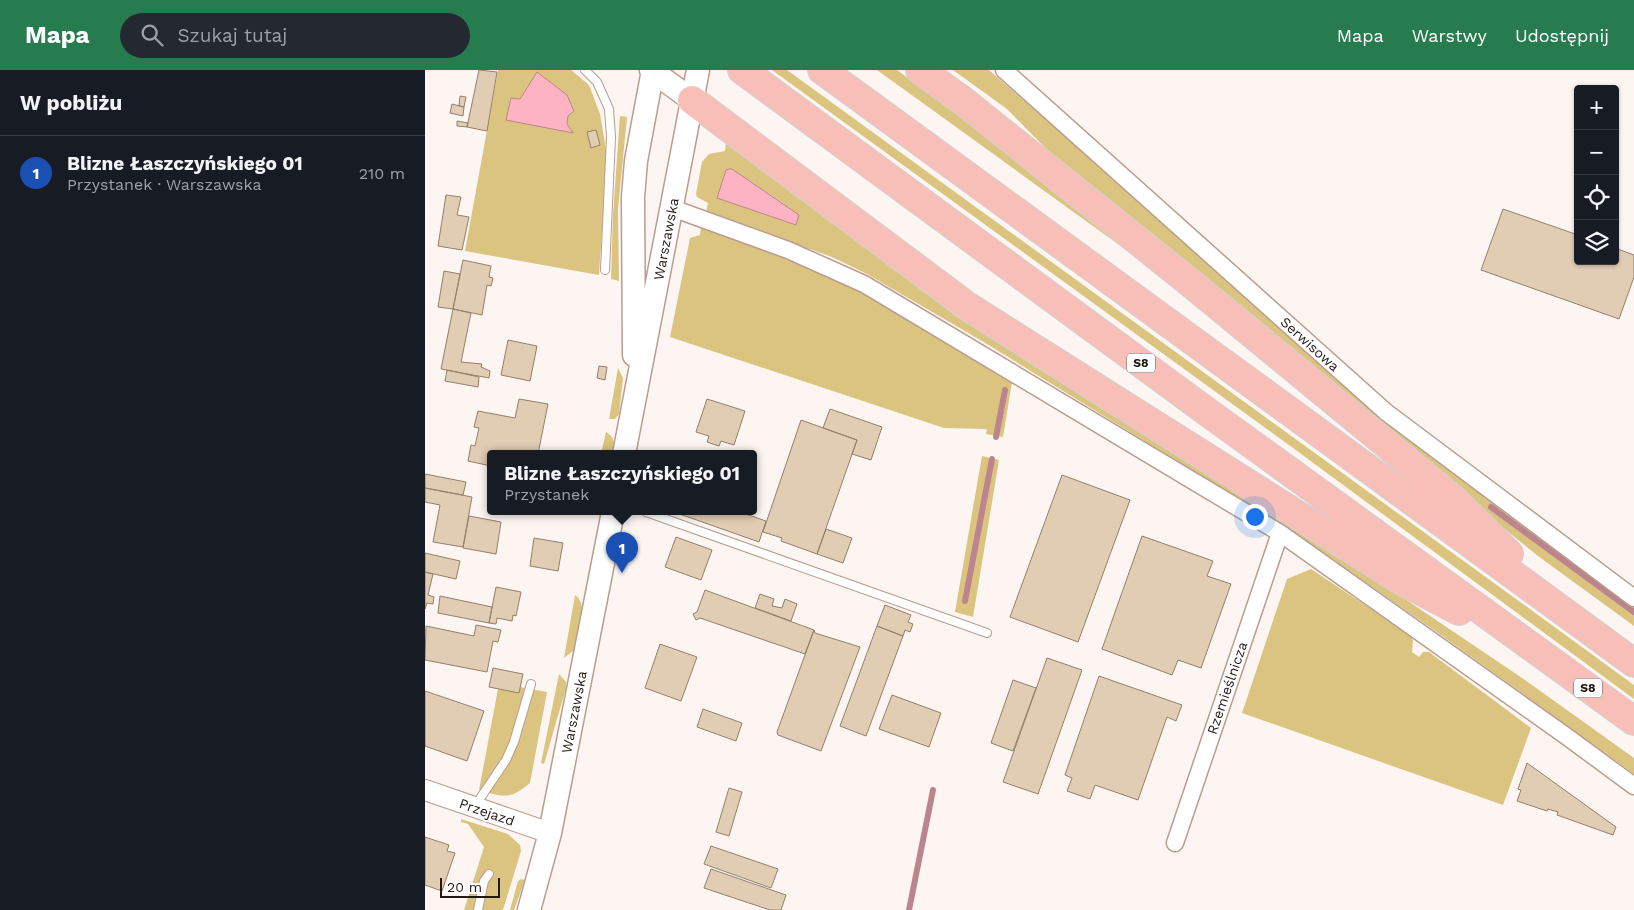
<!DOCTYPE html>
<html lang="pl">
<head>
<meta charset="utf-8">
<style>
  body { margin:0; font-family:"Work Sans",sans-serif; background:#242831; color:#f1f3f6 }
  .controls { position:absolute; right:15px; top:15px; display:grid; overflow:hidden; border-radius:5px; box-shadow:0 1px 4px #0004 }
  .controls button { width:45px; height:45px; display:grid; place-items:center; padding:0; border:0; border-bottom:1px solid #363941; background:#171b24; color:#f1f3f6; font:25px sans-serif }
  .scale { position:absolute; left:15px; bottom:12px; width:60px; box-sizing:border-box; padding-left:5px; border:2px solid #231913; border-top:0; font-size:14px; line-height:18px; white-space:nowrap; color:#231913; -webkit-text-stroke:4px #fff; paint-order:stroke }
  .you { position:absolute; left:829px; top:446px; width:18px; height:18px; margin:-12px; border:4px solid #fff; border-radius:50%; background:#1a73e8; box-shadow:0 0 0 8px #1a73e833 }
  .badge { display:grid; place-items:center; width:32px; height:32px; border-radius:50%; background:#267c4f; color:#fff; font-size:16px; font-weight:700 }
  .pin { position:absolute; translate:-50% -41px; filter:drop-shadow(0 1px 2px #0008) }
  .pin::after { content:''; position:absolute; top:26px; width:18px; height:15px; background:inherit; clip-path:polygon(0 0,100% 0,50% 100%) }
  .popup { position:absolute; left:62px; top:380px; width:270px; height:65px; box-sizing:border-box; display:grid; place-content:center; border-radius:5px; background:#171b24; filter:drop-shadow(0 1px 4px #0005); font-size:16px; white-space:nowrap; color:#9ea1a6 }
  .popup b { font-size:19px; color:#f1f3f6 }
  .popup::after { content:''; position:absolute; left:50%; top:100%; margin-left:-10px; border:10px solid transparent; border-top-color:#171b24 }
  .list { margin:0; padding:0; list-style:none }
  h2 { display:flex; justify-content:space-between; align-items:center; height:65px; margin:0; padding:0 20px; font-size:21px }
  h2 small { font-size:16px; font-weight:400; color:#9ea1a6 }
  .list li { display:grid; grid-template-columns:32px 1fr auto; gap:15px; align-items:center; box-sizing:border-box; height:75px; padding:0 20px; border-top:1px solid #363941 }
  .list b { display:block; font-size:19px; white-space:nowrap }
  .list p { margin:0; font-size:16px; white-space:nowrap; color:#9ea1a6 }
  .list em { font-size:16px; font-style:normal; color:#9ea1a6 }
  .icon { flex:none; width:28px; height:28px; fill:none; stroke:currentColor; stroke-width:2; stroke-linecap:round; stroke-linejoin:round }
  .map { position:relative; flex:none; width:1209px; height:840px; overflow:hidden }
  header { display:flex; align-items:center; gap:30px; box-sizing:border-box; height:70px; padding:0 25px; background:#267c4f; color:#fff }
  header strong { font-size:24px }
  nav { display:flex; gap:28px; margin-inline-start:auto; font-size:18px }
  .search { width:350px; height:45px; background:#242831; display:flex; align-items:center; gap:12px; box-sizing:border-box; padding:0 18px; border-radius:28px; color:#9ea1a6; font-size:19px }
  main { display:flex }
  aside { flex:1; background:#171b24 }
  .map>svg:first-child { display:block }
  .green { fill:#dbc47f }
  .water { fill:#fdb3c2; stroke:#bc858e }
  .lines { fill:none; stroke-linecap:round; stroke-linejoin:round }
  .stream { stroke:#bc858e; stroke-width:6 }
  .building { fill:#e1ccb4; stroke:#94806a }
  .service-casing { stroke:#ba9d8e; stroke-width:10 }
  .minor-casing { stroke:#ba9d8e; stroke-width:19 }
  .tertiary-casing { stroke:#ba9d8e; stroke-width:22 }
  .secondary-casing { stroke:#ba9d8e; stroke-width:25 }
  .motorway-casing { stroke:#d3d1d0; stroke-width:30 }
  .service { stroke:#fff; stroke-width:8 }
  .minor { stroke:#fff; stroke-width:16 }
  .tertiary { stroke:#fff; stroke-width:20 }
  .secondary { stroke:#fff; stroke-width:22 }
  .motorway { stroke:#f7bfb8; stroke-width:28 }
  .labels { text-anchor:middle; stroke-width:4; stroke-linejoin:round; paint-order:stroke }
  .shield { fill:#fff; stroke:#655e5a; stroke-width:1 }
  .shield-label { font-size:12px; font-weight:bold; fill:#231913 }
  .street-label { font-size:14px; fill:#231913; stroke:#fff }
</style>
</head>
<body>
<header>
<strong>Mapa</strong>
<div class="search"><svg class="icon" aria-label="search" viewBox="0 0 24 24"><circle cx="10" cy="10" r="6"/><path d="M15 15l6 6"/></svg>Szukaj tutaj</div>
<nav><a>Mapa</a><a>Warstwy</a><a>Udostępnij</a></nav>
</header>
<main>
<aside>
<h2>W pobliżu<small></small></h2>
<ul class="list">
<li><span class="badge" style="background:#1a4fb4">1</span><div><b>Blizne Łaszczyńskiego 01</b><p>Przystanek · Warszawska</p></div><em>210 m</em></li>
</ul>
</aside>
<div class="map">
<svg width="1209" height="840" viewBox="0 0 1209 840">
  <rect width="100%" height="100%" fill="#fcf5f2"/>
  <path class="green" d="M73,0H146L164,15L175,44L182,85L174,205L40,181Z
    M347,0H362L1091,529L1209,615V629L868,378Z
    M452,0H472L562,66L716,187L715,190Z
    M528,0H564L763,173L951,344L1209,538V556L1113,486L995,391L646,104L582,39Z
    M195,46L202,47L193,139L194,211L186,209L188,144Z
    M301,73L307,75L1100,610L1209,688V704L1013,563L876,467L557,271L442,204L407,187L281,142L283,133L272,127L271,124L277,92L284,84L300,81Z
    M276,158L391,200L438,222L587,312L578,367L561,364L562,359L519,358L245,267L265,168L275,165Z
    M193,298L198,308L194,344L190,349H184Z
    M181,362C191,368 189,374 187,384H176Z
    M557,386L574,390L548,547L530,542Z
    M886,499L985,565L988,570L987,582L994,587L998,582H1004L1106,658L1078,735L817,643L862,509Z
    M150,525C165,536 153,564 149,580L139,588Z
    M134,604L141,612V618L119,694L116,693Z
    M95,617L122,622L105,713C85,730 79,727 54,720L73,619Z
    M36,749L83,764L95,775L96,781L78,840H39L59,777L43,754L36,752Z
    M96,809L100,810L89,840H85L93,811Z"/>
  <path class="water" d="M112,2L142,25L149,41L143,46L142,54L148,63L81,50L86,28L95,29Z
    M304,99H307L374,145L371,155L292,128L301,100Z"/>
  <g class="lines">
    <path class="stream" d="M571,367L580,320
      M1066,437L1209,542
      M540,531L567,389
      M484,840L508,720"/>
  </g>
  <path class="building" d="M54,0L72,2L62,61L42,57Z
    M35,26L41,27L39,37L34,36Z
    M27,34L39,37L38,46L25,43Z
    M32,51L43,53L42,57L32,56Z
    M171,60L175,75L166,78L162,62Z
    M21,125L36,127L32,145L44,147L37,180L13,176Z
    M1078,139L1153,165V191H1190V178L1209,185V207L1194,249L1056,200Z
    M38,190L66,196L64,207L68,208L66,216L62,215L57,245L28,239Z
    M19,201L35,204L28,239L13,237Z
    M28,239L46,243L36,292L57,294L56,297L65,301L64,308L16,299Z
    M83,270L112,276L105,311L76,305Z
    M174,296L182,297L180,310L172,308Z
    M22,300L54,307L53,317L20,311Z
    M94,329L123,334L113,384H66V396L43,391L46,375L50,376L54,358L49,357L53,341L90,348Z
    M282,329L320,341L309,375L296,371L294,376L282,372L284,366L271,362Z
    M405,339L457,357L446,390L427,384L432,370L398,358Z
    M376,350L432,370L392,484L356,471L357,468L338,462Z
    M0,404L41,412L38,425L0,418Z
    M637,405L705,430L653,572L585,547Z
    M0,418L47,427L38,477L8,472L15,435L0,432Z
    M249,442H315L341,451L334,472Z
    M44,446L76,452L71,484L38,478Z
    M401,459L427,468L418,493L392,484Z
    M717,466L788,491L782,506L806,514L776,598L753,590L747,605L677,579Z
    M251,467L287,480L276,510L240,497Z
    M109,468L138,473L133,501L105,496Z
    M0,483L35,491L31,509L0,502Z
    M0,502L8,504L3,525L9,527L8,534L2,533L0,539Z
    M71,517L96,522L91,546L88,545L87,551L72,548L71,554L64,553Z
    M280,520L389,560L380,584L275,548L271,550L268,544L272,542Z
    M335,524L349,529L347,536L357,538L360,529L372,534L366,551L330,538Z
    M15,526L67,537L64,553L13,543Z
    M460,535L486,545L483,552L488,554L485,562L480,560L478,566L452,556Z
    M51,555L76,560L73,572L68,571L62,602L0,590L1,556L49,566Z
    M452,556L478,566L441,666L415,656Z
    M389,560L390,563L435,577L396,681L353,665L352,662Z
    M235,574L272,587L256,631L220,618Z
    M622,588L657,600L613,724L578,712Z
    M68,598L98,604L94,623L64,617Z
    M674,606L757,635L751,651L742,647L713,730L670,715L665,729L642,721L647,708L640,705Z
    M588,610L611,618L588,681L566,673Z
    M0,621L59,641L42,691L0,676Z
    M467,625L516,643L504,677L454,659Z
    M278,639L317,653L311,671L272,657Z
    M1102,693L1191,757L1188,765L1132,745L1133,742L1123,739L1122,741L1092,731L1096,720L1093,719Z
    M304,718L317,722L304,766L291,762Z
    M0,767L24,775L22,781L30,783L17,821L0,815Z
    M286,776L353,799L346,818L279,794Z
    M286,799L361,825L356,840H345L279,818Z"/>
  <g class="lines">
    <g class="service-casing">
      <path id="service" d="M160,0L172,12L184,39L186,67L180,200
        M221,442L562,563
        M50,736L81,690L89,672L106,614
        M53,840L59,811L64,804"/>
    </g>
    <g class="minor-casing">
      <path id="minor" d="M579,0L961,342L1209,528
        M247,138L363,180L439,214L855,463L1141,666L1209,716
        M750,773L855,463"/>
    </g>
    <g class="tertiary-casing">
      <path id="tertiary" d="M0,720L125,763"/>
    </g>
    <g class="secondary-casing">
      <path id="secondary" d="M226,0L267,30
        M209,285L208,127L211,91L228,0
        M199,384L273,0
        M104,840L125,763L188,442"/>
    </g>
    <g class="motorway-casing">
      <path id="motorway" d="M317,0L781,341L1209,651
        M397,0L1209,593
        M495,0L537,30L768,215L1028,429L1084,484
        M267,30L542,236L977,511L1034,541"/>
    </g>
    <use href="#service" class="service"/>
    <use href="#minor" class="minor"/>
    <use href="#tertiary" class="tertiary"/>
    <use href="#secondary" class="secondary"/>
    <use href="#motorway" class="motorway"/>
  </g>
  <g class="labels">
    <g class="shield">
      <rect x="702" y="283.5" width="28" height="19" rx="4"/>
      <rect x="1149" y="608.5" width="28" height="19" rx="4"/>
    </g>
    <g class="shield-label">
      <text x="716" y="297">S8</text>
      <text x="1163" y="622">S8</text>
    </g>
    <g class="street-label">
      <text transform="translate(241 169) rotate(-79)" y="5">Warszawska</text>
      <text transform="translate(885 274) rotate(42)" y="5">Serwisowa</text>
      <text transform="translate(802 618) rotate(-71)" y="5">Rzemieślnicza</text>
      <text transform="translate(149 642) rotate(-79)" y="5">Warszawska</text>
      <text transform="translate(62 742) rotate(19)" y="5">Przejazd</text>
    </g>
  </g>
</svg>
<div class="controls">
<button>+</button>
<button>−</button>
<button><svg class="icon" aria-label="locate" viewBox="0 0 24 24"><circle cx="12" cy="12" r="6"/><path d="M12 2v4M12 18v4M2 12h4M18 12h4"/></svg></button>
<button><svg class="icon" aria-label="layers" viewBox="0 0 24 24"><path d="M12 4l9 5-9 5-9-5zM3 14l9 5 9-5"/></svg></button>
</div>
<div class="scale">20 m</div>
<div class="you"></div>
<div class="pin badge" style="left:197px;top:503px;background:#1a4fb4">1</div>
<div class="popup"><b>Blizne Łaszczyńskiego 01</b>Przystanek</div>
</div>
</main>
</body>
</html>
